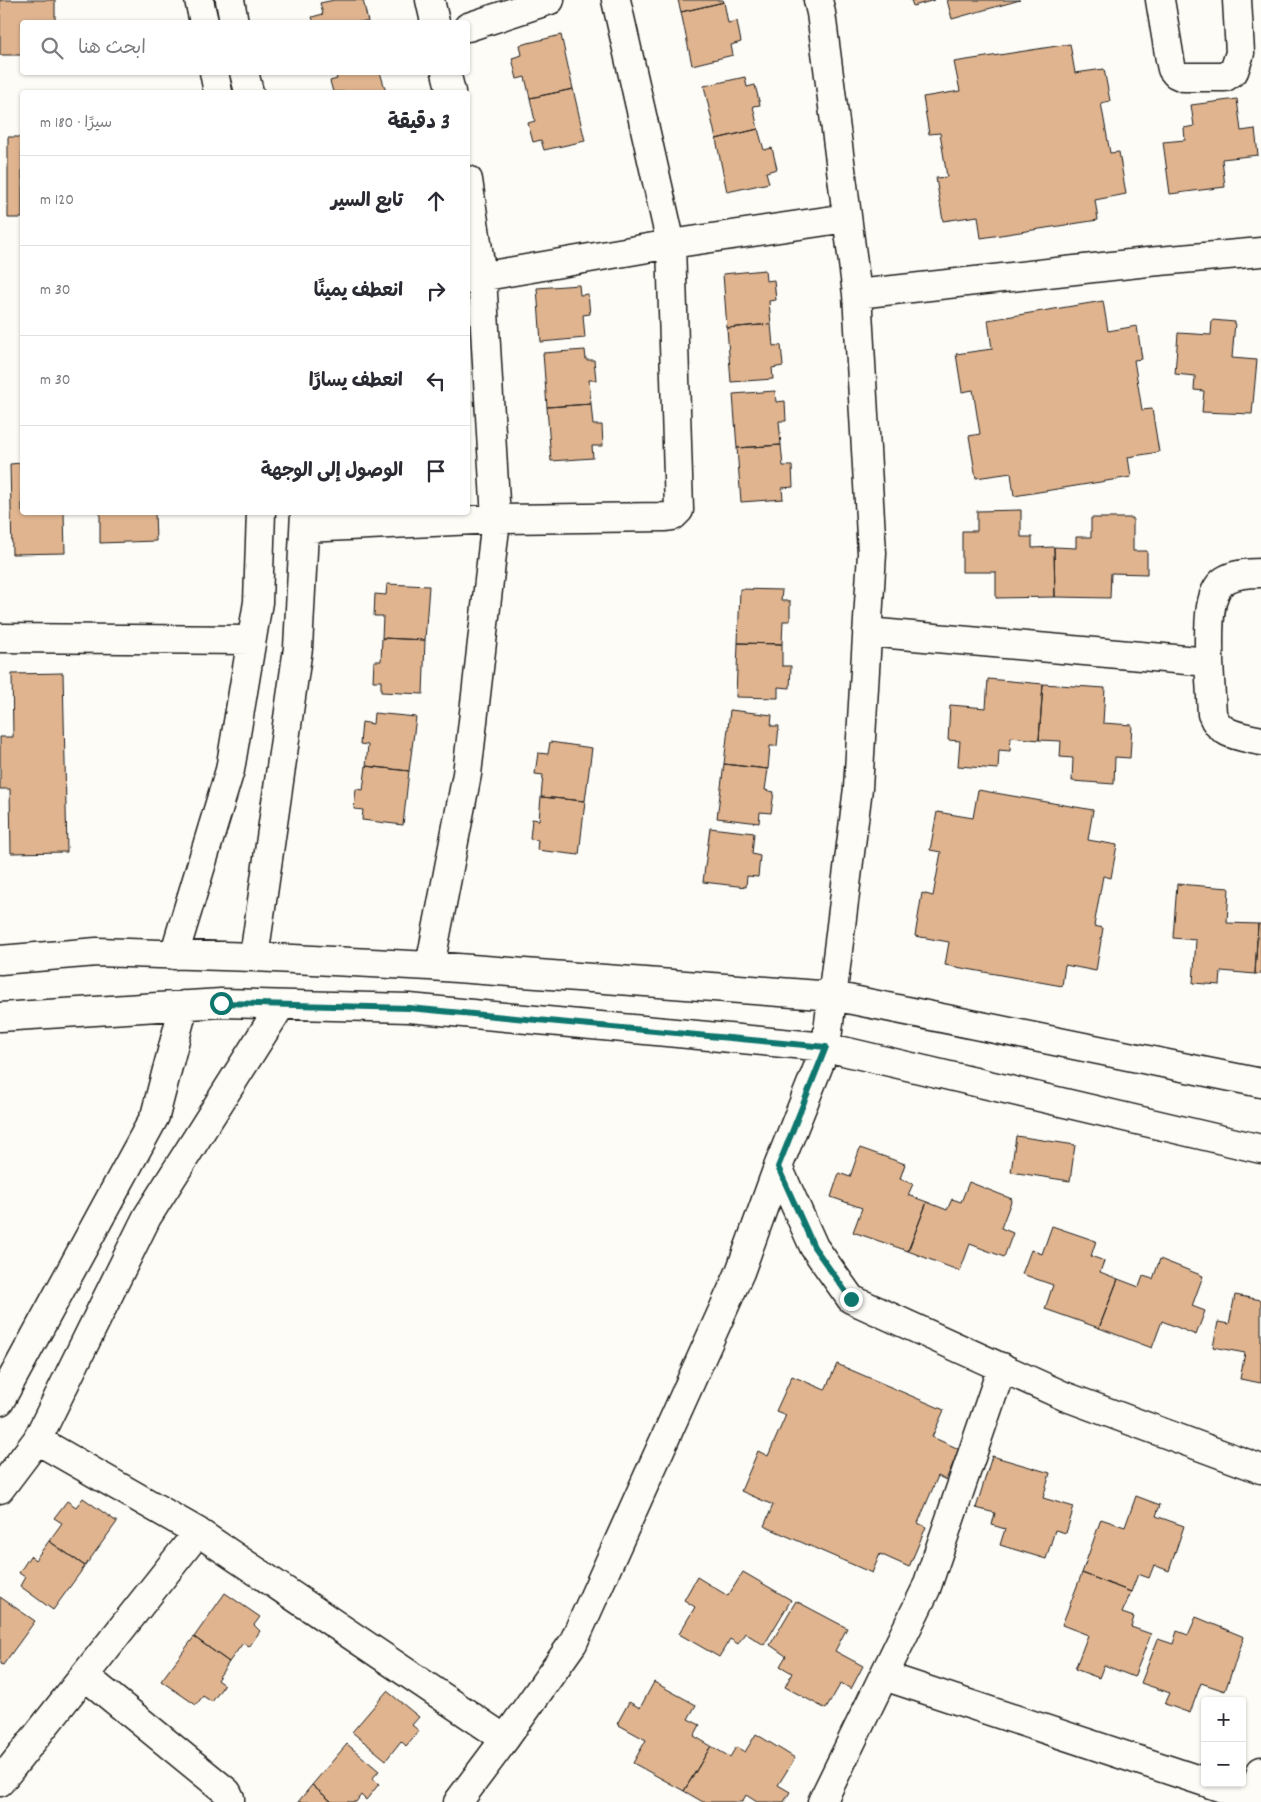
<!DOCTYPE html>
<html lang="ar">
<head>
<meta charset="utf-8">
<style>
  body { margin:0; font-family:Dekko,"Playpen Sans Arabic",sans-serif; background:#f7f7f7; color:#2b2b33; direction:rtl }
  .controls { position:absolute; right:15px; bottom:15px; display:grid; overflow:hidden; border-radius:5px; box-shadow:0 1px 4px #0004 }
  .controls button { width:45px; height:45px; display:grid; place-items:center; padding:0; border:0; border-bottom:1px solid #e1e1e2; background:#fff; color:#2b2b33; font:25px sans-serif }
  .stop { position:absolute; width:15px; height:15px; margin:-11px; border:4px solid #0f766e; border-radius:50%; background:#fff }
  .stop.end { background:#0f766e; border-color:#fff; box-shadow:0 1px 5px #0008 }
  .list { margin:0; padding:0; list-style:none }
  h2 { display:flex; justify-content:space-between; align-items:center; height:65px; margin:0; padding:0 20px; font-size:21px }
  h2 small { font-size:16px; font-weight:400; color:#7c7c81 }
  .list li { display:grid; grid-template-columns:32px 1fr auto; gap:15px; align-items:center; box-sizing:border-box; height:90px; padding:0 20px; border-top:1px solid #e1e1e2 }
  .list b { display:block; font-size:19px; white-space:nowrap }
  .list em { font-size:16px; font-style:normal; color:#7c7c81 }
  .icon { flex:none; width:28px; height:28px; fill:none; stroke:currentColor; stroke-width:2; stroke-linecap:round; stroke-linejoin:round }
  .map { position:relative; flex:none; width:1261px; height:1802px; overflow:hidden; direction:ltr }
  .search { position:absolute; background:#fff; box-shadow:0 1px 4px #0004; left:20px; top:20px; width:450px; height:55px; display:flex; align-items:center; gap:12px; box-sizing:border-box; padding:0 18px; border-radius:5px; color:#7c7c81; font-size:19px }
  .panel { position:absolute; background:#fff; box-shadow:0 1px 4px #0004; left:20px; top:90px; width:450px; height:425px; border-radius:5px; direction:rtl }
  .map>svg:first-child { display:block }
  .building { fill:#dfb48f; stroke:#1c1c1c }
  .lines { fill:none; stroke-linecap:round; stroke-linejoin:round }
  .street-casing { stroke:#1c1c1c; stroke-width:31 }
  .street { stroke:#fdfcf7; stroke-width:28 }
  .route { stroke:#0f766e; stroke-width:6 }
</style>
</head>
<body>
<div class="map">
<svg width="1261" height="1802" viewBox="0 0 1261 1802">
  <rect width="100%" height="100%" fill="#fdfcf7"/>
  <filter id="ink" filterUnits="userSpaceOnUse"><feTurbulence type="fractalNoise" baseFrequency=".02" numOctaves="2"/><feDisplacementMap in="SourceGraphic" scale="10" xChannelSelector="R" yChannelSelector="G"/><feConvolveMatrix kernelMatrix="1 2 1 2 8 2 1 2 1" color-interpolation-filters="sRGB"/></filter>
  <g filter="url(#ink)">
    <path class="building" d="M0,0H55V22H22V55H0Z
      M334,0H363L368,22H314L312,17L323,14L320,3Z
      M678,0H723L724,2L681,12Z
      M911,0H935L913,6Z
      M947,0H1020L952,19Z
      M724,2L728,23L737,21L741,42L731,45L733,55L692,65L681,12Z
      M561,35L573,89L530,98L525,77L517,79L512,58L522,55L520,45Z
      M1070,44L1075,73L1104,69L1110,101L1101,103L1110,153L1119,152L1126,194L1095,200L1098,220L981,238L978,216L943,221L936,178L947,177L940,133L929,134L923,97L960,91L954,62Z
      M335,72H380L386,92H333L330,81L337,79Z
      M745,77L747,87L755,85L760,105L753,106L758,129L716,139L704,86Z
      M573,89L585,141L544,150L541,140L533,142L528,123L535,121L530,98Z
      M1237,99L1241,131L1255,129L1258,155L1222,159L1225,187L1170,194L1163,142L1185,140L1184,128L1194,126L1191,105Z
      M758,129L764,150L772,148L777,169L766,172L769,183L727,192L716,139Z
      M8,137H22V218H8Z
      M765,270L766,281L774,280L776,300L769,301L771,324L727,328L723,274Z
      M579,285L580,295L588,294L590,314L583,315L585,338L541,342L537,288Z
      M1103,301L1108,331L1137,326L1142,359L1134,360L1142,410L1152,409L1159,452L1128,457L1131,477L1014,496L1011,473L976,478L969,436L980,434L973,390L962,392L956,354L992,349L988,320Z
      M1212,320L1235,322L1232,358L1257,360L1252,414L1202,412L1204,391L1194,390L1195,376L1175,374L1178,333L1211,335Z
      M771,324L773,346L781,345L783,366L772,368L773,379L731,382L727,328Z
      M585,350L586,360H594L596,380H589L591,404L547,407L543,353Z
      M775,391L776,402L785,401L786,421H779L781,445L737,448L733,394Z
      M591,404L593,425H602L603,446H592L593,458L551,461L547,407Z
      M781,445L783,466H792L793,487L782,488L783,499L741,502L737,448Z
      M22,463V512H64L65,553L12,554L10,464Z
      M1021,510V537H1032V548L1054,547L1055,597L996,598V572H962V531H977V511Z
      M100,512H155L156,541L100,543Z
      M1091,518H1133V551H1147V574L1111,573L1110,598L1055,597L1054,547L1076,548V537H1091Z
      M387,584L429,586L425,640L382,638L383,616H374L375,594L386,595Z
      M740,589L782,590L781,601H790V621H783L782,644L738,643Z
      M382,638L425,640L423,694L381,692V681H373L374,661H381Z
      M738,643L782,644V666H791L790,688L778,687V698L736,697Z
      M63,673L67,852L11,853L10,789H0V737H13L12,674Z
      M988,679L1043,684L1039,740L1011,737L1010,751L999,750L998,769L958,766L960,741L948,740L950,705L986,708Z
      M1043,684L1105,688L1103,723L1132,725L1130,758L1115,757L1114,784L1072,781L1073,758L1060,757L1061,741L1039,740Z
      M730,710L772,715L771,726H779L777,746H770L768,769L724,764Z
      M374,713L416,717L409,771L366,766L368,745L360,744L362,722L373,724Z
      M550,742L592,748L585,801L541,797L543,775L535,774L538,753L548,754Z
      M724,764L768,769L765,790L774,792L771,813L760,812L759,823L717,818Z
      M366,766L409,771L403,825L362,820L363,810L354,809L356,789L363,790Z
      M978,790L1093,810L1088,840L1117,845L1111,878L1103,876L1094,926L1103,928L1096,971L1065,965L1062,986L945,965L949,942L915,936L922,893L933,896L941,852L930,850L937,812L973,818Z
      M541,797L585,801L579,855L537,850L538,840L530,839L532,819L539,820Z
      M710,828L754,833L752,854L760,856L758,877L747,876L746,887L703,882Z
      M1177,884L1229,888L1227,923L1258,924L1255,974L1221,971L1220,985L1193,983L1196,940L1173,938Z
      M1258,924H1261V974H1255Z
      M1016,1136L1075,1145L1070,1181L1011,1172Z
      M860,1148L905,1164L900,1179L913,1184L908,1195L927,1202L908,1251L853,1232L862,1208L831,1197L839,1173L850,1177Z
      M969,1182L1012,1199L1001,1228L1013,1233L1004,1257L970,1244L960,1271L908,1251L927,1202L947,1210L952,1199L961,1202Z
      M1052,1226L1096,1241L1091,1256L1104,1261L1100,1272L1118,1279L1099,1328L1045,1309L1053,1285L1022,1274L1031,1250L1042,1254Z
      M1160,1259L1203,1276L1192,1306L1205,1311L1196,1335L1162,1321L1152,1348L1099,1328L1118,1279L1139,1287L1143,1276L1153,1279Z
      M1235,1295L1261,1300V1383L1240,1379L1245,1353L1213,1347L1218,1322L1229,1324Z
      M837,1364L944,1410L932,1437L959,1449L946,1480L938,1476L918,1523L926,1527L909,1567L880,1554L872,1573L764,1526L773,1505L741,1491L758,1451L768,1456L786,1415L776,1411L792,1376L825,1390Z
      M992,1456L1050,1473L1043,1498L1074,1507L1066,1533L1055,1530L1046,1559L1000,1545L1005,1529L992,1525L995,1513L976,1508Z
      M1136,1496L1160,1505L1156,1516L1184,1526L1169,1571L1154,1565L1149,1578L1138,1574L1131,1592L1082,1573L1101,1519L1125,1527Z
      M83,1498L117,1522L85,1566L49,1541L62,1523L54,1518L67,1501L76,1507Z
      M49,1541L85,1566L53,1610L20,1586L25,1577L19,1573L30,1556L35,1560Z
      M743,1572L791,1600L764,1645L745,1633L738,1644L730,1639L719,1657L679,1634L695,1607L684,1600L697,1577L728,1596Z
      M1082,1573L1131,1592L1122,1613L1134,1617L1131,1627L1151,1634L1134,1677L1104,1665L1099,1678L1075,1669L1088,1635L1062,1625Z
      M225,1593L260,1617L254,1625L260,1631L249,1647L243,1643L229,1662L194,1637Z
      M0,1597L35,1621L3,1665L0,1664Z
      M796,1601L847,1628L835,1651L863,1666L851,1689L841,1683L826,1709L785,1687L792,1673L780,1666L786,1656L770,1645Z
      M1196,1617L1244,1637L1225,1691L1201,1683L1190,1713L1165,1704L1170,1693L1141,1683L1158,1639L1173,1644L1177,1631L1188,1635Z
      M194,1637L229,1662L217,1680L224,1685L212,1702L203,1696L196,1705L161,1681Z
      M654,1682L696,1705L688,1719L700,1725L694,1736L711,1746L684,1791L633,1763L646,1740L617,1724L629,1702L640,1708Z
      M387,1691L419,1717L412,1725L419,1731L406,1746L401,1741L386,1760L352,1732Z
      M756,1734L795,1758L778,1785L790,1792L784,1802H757L746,1795L742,1802H703L684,1791L711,1746L730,1757L736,1747L745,1752Z
      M347,1744L379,1771L372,1779L379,1784L366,1800L361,1795L356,1802H332L312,1785Z
      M312,1785L332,1802H298Z"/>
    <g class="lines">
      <g class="street-casing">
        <path id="street" d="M199,0L204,22
          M230,0L234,22
          M430,0L435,22
          M1160,0L1170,60L1172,69L1176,74L1183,77H1225L1234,71L1240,53L1237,0
          M468,27L550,0
          M214,72L218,92
          M244,72L249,92
          M446,72L451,92
          M468,279L671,244L847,218
          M857,294L1148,262L1261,252
          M305,528L496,519L666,517L673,516L679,510L671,244L616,0
          M867,632L1209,662L1212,714C1220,736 1241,736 1261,741
          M0,638L251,640
          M1209,662C1210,640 1204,590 1227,579C1236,574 1250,573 1261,573
          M174,955L230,770L258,602L261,512
          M254,957L298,648L305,512
          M0,960L97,952L254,957L430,966L833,996L1261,1083
          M430,966L467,774L496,519L482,277L468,180
          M0,1017L221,1003L409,1008L826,1047L1261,1149
          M778,1167L814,1247L851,1299L1064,1396L1261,1469
          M0,1401L155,1116L184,1005
          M0,1489L37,1440L147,1217L281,1005
          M198,1532L505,1739
          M85,1676L227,1792L230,1798V1802
          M884,1676L1205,1782
          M0,1782L198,1532L37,1440
          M1208,1783L1254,1799
          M458,1802L505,1739L573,1643L740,1272L778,1167L826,1047L858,788L872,553L857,294L821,13L818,0
          M822,1802L926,1589L1002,1367
          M1253,1802L1261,1771"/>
      </g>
      <use href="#street" class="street"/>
    </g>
  </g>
  <g class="lines" filter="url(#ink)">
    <path class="route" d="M221,1003L409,1008L826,1047L778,1167L814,1247L851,1299"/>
  </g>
</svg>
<div class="controls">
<button>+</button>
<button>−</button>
</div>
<div class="stop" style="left:221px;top:1003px"></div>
<div class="stop end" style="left:851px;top:1299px"></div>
<div class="search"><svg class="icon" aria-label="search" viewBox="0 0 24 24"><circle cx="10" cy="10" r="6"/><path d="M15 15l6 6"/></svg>ابحث هنا</div>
<section class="panel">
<h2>3 دقيقة<small>سيرًا · 180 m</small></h2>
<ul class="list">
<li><svg class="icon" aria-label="ahead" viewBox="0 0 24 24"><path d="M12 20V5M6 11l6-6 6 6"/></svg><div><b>تابع السير</b></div><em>120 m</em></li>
<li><svg class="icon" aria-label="right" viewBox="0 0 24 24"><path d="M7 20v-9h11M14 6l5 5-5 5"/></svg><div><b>انعطف يمينًا</b></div><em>30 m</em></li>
<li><svg class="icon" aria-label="left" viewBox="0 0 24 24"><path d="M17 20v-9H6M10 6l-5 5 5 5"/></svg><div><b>انعطف يسارًا</b></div><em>30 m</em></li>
<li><svg class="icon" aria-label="arrive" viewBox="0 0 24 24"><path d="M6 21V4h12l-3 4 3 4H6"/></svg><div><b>الوصول إلى الوجهة</b></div></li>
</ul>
</section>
</div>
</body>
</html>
